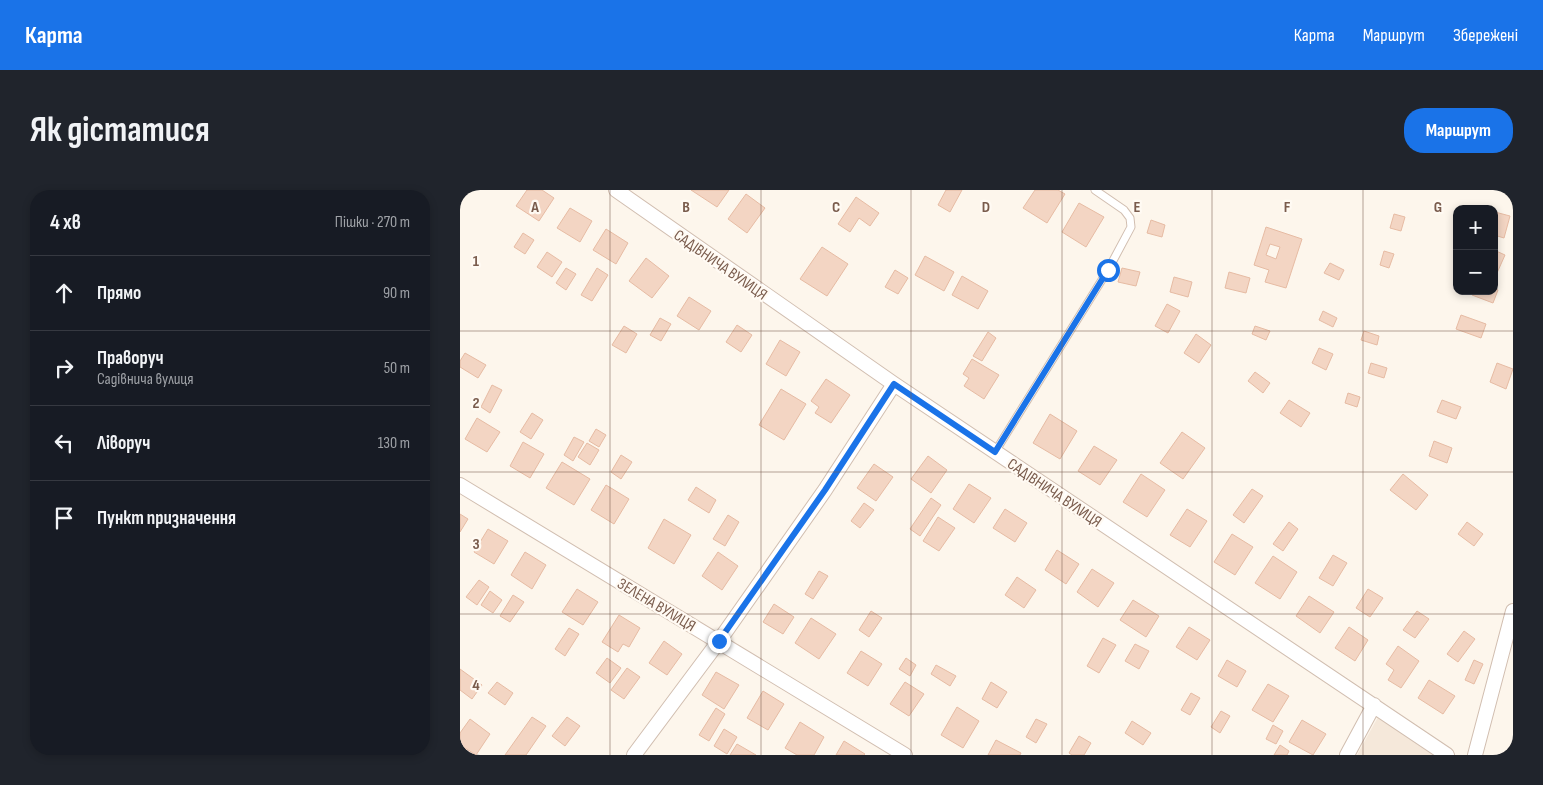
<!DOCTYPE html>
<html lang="uk">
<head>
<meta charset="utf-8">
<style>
  body { margin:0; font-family:"Sofia Sans Condensed",sans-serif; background:#20242c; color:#f1f3f6 }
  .controls { position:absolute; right:15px; top:15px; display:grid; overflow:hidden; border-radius:10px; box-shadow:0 2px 8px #0003 }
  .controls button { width:45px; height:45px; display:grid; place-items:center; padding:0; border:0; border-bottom:1px solid #363941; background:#171b24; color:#f1f3f6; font:25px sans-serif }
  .stop { position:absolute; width:15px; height:15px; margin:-11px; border:4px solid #1a73e8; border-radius:50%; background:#fff }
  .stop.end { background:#1a73e8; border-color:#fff; box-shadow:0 1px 5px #0008 }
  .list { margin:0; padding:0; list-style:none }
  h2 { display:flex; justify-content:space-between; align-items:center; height:65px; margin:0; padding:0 20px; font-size:21px }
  h2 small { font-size:16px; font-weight:400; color:#9ea1a6 }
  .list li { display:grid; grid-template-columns:32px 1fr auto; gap:15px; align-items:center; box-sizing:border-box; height:75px; padding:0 20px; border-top:1px solid #363941 }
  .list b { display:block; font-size:19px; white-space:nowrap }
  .list p { margin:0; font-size:16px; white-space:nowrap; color:#9ea1a6 }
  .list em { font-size:16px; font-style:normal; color:#9ea1a6 }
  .icon { flex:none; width:28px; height:28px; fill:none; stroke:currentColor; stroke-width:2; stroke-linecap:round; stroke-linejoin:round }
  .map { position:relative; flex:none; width:1053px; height:565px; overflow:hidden; border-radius:20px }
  header { display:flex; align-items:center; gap:30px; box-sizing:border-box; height:70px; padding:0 25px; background:#1a73e8; color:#fff }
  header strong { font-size:24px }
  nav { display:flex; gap:28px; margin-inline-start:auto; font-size:18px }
  .intro { display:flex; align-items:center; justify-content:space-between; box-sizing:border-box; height:120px; padding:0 30px }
  h1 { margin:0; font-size:35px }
  .button { padding:12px 22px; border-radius:20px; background:#1a73e8; color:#fff; font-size:18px; font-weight:700 }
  main { display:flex; gap:30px; padding:0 30px }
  aside { flex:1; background:#171b24; border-radius:20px; box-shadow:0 2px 8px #0003 }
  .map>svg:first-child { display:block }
  .residential { fill:#f5e8da }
  .building { fill:#f3d5c3; stroke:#e6bba3; fill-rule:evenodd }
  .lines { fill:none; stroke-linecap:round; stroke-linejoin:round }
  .lane-casing { stroke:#d1beb0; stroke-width:9 }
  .street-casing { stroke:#d1beb0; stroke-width:16 }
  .lane { stroke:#fff; stroke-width:7 }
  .street { stroke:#fff; stroke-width:14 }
  .route { stroke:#1a73e8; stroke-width:6 }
  .grid { fill:none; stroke:#7a5c4d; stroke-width:1; stroke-opacity:0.55 }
  .labels { text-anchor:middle; stroke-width:4.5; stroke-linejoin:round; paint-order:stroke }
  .street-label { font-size:16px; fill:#7a5c4d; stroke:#fffaf3 }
  .grid-label { font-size:16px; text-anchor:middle; font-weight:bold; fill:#7a5c4d; stroke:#fffaf3; stroke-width:4.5; stroke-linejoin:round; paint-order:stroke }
</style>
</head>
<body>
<header>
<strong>Карта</strong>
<nav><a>Карта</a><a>Маршрут</a><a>Збережені</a></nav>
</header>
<div class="intro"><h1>Як дістатися</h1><a class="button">Маршрут</a></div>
<main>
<aside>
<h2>4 хв<small>Пішки · 270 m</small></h2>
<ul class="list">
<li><svg class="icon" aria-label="ahead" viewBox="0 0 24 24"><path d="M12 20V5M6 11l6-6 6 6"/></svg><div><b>Прямо</b></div><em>90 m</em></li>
<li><svg class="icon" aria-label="right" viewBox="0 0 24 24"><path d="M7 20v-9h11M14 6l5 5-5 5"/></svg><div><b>Праворуч</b><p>Садівнича вулиця</p></div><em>50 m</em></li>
<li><svg class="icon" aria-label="left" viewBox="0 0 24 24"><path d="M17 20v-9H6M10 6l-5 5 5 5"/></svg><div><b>Ліворуч</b></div><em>130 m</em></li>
<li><svg class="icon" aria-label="arrive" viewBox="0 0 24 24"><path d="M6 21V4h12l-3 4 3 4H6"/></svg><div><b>Пункт призначення</b></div></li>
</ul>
</aside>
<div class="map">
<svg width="1053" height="565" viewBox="0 0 1053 565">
  <rect width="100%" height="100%" fill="#fdf6ec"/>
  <path class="residential" d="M918,527L975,565H897Z"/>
  <path class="building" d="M67,0H82L94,8L79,31L56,16Z
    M231,0H269L257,17Z
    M486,0H502L490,22L478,15Z
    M575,0H598L605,4L587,33L563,18Z
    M286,4L305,18L287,43L268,29Z
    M396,7L419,23L410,36L399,28L390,42L378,34Z
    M619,13L644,27L626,57L602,42Z
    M110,18L132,31L120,52L97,38Z
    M1035,22L1050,26L1044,48L1034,45Z
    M934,24L945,27L941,41L930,38Z
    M691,30L705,35L702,47L687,43Z
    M806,37L842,49L826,98L805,92L809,80L794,75ZM810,54L820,57L816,69L806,65Z
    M146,39L168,53L156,74L133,60Z
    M63,43L74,50L65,64L54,57Z
    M362,57L388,74L367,106L340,89Z
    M1034,60L1045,65L1037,83L1034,82Z
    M924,61L934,64L929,78L920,75Z
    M87,62L102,72L92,87L77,77Z
    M465,66L494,82L484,101L455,85Z
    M186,68L209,86L192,108L169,91Z
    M870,73L884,80L879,90L864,83Z
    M106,78L116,84L106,100L96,93Z
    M137,78L148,85L132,111L121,105Z
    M662,78L680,82L676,96L658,92Z
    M435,80L448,88L438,104L425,97Z
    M769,82L790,88L786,103L765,98Z
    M502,86L528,101L518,119L492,105Z
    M714,87L732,92L728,107L710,102Z
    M1034,98L1038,100L1033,113L1012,105L1014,101H1034Z
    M229,107L251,121L239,140L217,126Z
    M707,114L720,121L708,143L695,136Z
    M863,121L877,128L873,137L859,130Z
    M1001,125L1026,134L1021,148L996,139Z
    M200,128L211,134L201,151L190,145Z
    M277,135L292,145L281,162L266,152Z
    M164,136L177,144L166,163L152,155Z
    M795,136L810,141L806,150L792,144Z
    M904,141L919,146L917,155L901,150Z
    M528,142L536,148L522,171L513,166Z
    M736,144L751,155L739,173L724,163Z
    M320,150L340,162L326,186L306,174Z
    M859,158L873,164L866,180L852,173Z
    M5,163L26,175L18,188L0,177V171Z
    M512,169L539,185L524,209L504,196L509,188L503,184Z
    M911,173L927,178L924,188L908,183Z
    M1037,173L1053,179L1046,199L1030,192Z
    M795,182L810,193L803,203L788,191Z
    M366,189L390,205L371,233L355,223L359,217L351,211Z
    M32,195L42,200L30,223L21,217Z
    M321,199L346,214L324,250L299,235Z
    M888,203L900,207L897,217L885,213Z
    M829,210L850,223L841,237L820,223Z
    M982,210L1001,217L996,229L977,222Z
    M72,223L83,230L71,249L60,242Z
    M590,224L617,241L600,269L573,253Z
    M17,228L40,242L27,262L5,249Z
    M136,239L146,245L139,257L129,251Z
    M722,242L745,258L723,289L700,273Z
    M114,247L124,252L113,271L104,265Z
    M974,251L992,258L987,273L969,266Z
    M63,252L84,264L70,288L50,276Z
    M127,253L139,260L130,275L118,267Z
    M634,256L657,270L640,295L618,281Z
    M161,265L172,272L161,289L151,282Z
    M468,266L487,280L471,303L451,289Z
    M102,272L130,289L114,315L86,298Z
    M414,274L433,287L416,311L397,298Z
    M681,284L705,300L687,327L663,312Z
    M943,284L968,305L956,320L930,300Z
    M509,294L531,308L514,333L493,319Z
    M146,295L169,309L154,334L131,320Z
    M236,297L256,310L249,323L228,310Z
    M792,299L803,306L784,333L773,325Z
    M471,308L481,315L460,346L450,339Z
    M404,313L414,320L400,338L391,331Z
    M545,319L567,333L555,352L533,338Z
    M727,319L747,331L730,357L710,345Z
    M0,324L8,329L0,342Z
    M268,325L279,332L265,356L253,349Z
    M478,327L495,338L479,361L463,351Z
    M204,329L231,345L214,374L188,358Z
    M829,332L838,339L823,361L813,354Z
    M1007,332L1023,344L1014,356L998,344Z
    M28,339L48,351L34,374L14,362Z
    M772,344L793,357L775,385L754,372Z
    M597,360L619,374L606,394L585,380Z
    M65,362L86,375L72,399L51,385Z
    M258,362L278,376L262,400L242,386Z
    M873,365L887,373L873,396L859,388Z
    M813,366L837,382L820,409L795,393Z
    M632,379L654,393L638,417L617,402Z
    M359,381L368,386L353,409L345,404Z
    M557,387L576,400L564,418L545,405Z
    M19,390L29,397L17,415L6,407Z
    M117,399L138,412L123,435L102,422Z
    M908,399L923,408L910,427L896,418Z
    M30,401L42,410L33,423L21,415Z
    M53,405L64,412L50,432L40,426Z
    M849,406L874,422L860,443L836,426Z
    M673,410L699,426L686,447L660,430Z
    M314,414L334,427L323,444L303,432Z
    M411,421L422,428L409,447L399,440Z
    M957,421L969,429L955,448L943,440Z
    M159,425L180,438L169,457L163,454L158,462L142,452Z
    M351,428L376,444L359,469L335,453Z
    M729,437L750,450L737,470L716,457Z
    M889,437L908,450L895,471L875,458Z
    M109,438L119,444L105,466L95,459Z
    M1004,441L1015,449L998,472L987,464Z
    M643,448L656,455L639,483L627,476Z
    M204,451L222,464L207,485L189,473Z
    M675,454L689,461L679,479L665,471Z
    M938,456L959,471L941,498L928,490L934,480L926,474Z
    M401,461L422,474L408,496L387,483Z
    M147,468L161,478L150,493L136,483Z
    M446,468L456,475L450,486L439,479Z
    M767,470L786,481L777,497L758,486Z
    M1014,470L1023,474L1014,494L1005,490Z
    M476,475L496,486L490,496L471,484Z
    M167,478L180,487L164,509L151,500Z
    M0,479L22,495L12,509L0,500Z
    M256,482L279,495L264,519L242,505Z
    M969,490L995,506L983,524L958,508Z
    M37,492L53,503L45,515L28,503Z
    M445,492L464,504L449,526L430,514Z
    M531,492L547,502L537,518L522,509Z
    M808,494L829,506L813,532L792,520Z
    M303,501L324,514L308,540L287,528Z
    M731,503L740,508L730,525L721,520Z
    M497,517L519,531L503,558L481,545Z
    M256,518L265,524L249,551L239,545Z
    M761,521L770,526L760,543L751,537Z
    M72,527L86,536L66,565H45Z
    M107,527L120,536L105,556L92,546Z
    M10,529L30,544L16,565L0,555V543Z
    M576,529L587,534L576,553L566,547Z
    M842,530L866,544L853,565L829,552Z
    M672,531L691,543L683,555L665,543Z
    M340,532L364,547L354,565H337L325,558Z
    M813,535L823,541L816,554L806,549Z
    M264,539L277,547L267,564L254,556Z
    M619,546L631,553L624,565H612L609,563Z
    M536,550L561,563L560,565H528Z
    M384,551L405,564L404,565H376Z
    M277,554L296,565H270Z
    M820,555L829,561L827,565H814Z"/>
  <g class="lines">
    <g class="lane-casing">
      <path id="lane" d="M535,262L648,80L671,37L670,28L664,20L635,0"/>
    </g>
    <g class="street-casing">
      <path id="street" d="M156,0L434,194L987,565
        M0,295L445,565
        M174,565L259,451L365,300L434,194
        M887,565L914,515
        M1015,565L1053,421"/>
    </g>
    <use href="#lane" class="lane"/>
    <use href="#street" class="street"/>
  </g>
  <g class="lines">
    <path class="route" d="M259,451L365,300L434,194L535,262L648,80"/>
  </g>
  <path class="grid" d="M150,0V565M301,0V565M451,0V565M602,0V565M752,0V565M903,0V565M0,141H1053M0,282H1053M0,424H1053"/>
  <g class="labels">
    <g class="street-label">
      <text transform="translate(261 74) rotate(35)" y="6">САДІВНИЧА ВУЛИЦЯ</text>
      <text transform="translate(595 302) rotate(34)" y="6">САДІВНИЧА ВУЛИЦЯ</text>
      <text transform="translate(197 414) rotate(31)" y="6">ЗЕЛЕНА ВУЛИЦЯ</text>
    </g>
  </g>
  <g class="grid-label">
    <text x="75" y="22">A</text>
    <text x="226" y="22">B</text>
    <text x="376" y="22">C</text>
    <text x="526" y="22">D</text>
    <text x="677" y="22">E</text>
    <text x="827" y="22">F</text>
    <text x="978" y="22">G</text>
    <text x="16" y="76">1</text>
    <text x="16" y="218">2</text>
    <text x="16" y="359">3</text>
    <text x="16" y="500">4</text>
  </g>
</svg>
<div class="controls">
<button>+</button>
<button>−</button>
</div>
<div class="stop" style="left:648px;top:80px"></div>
<div class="stop end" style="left:259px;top:451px"></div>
</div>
</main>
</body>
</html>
